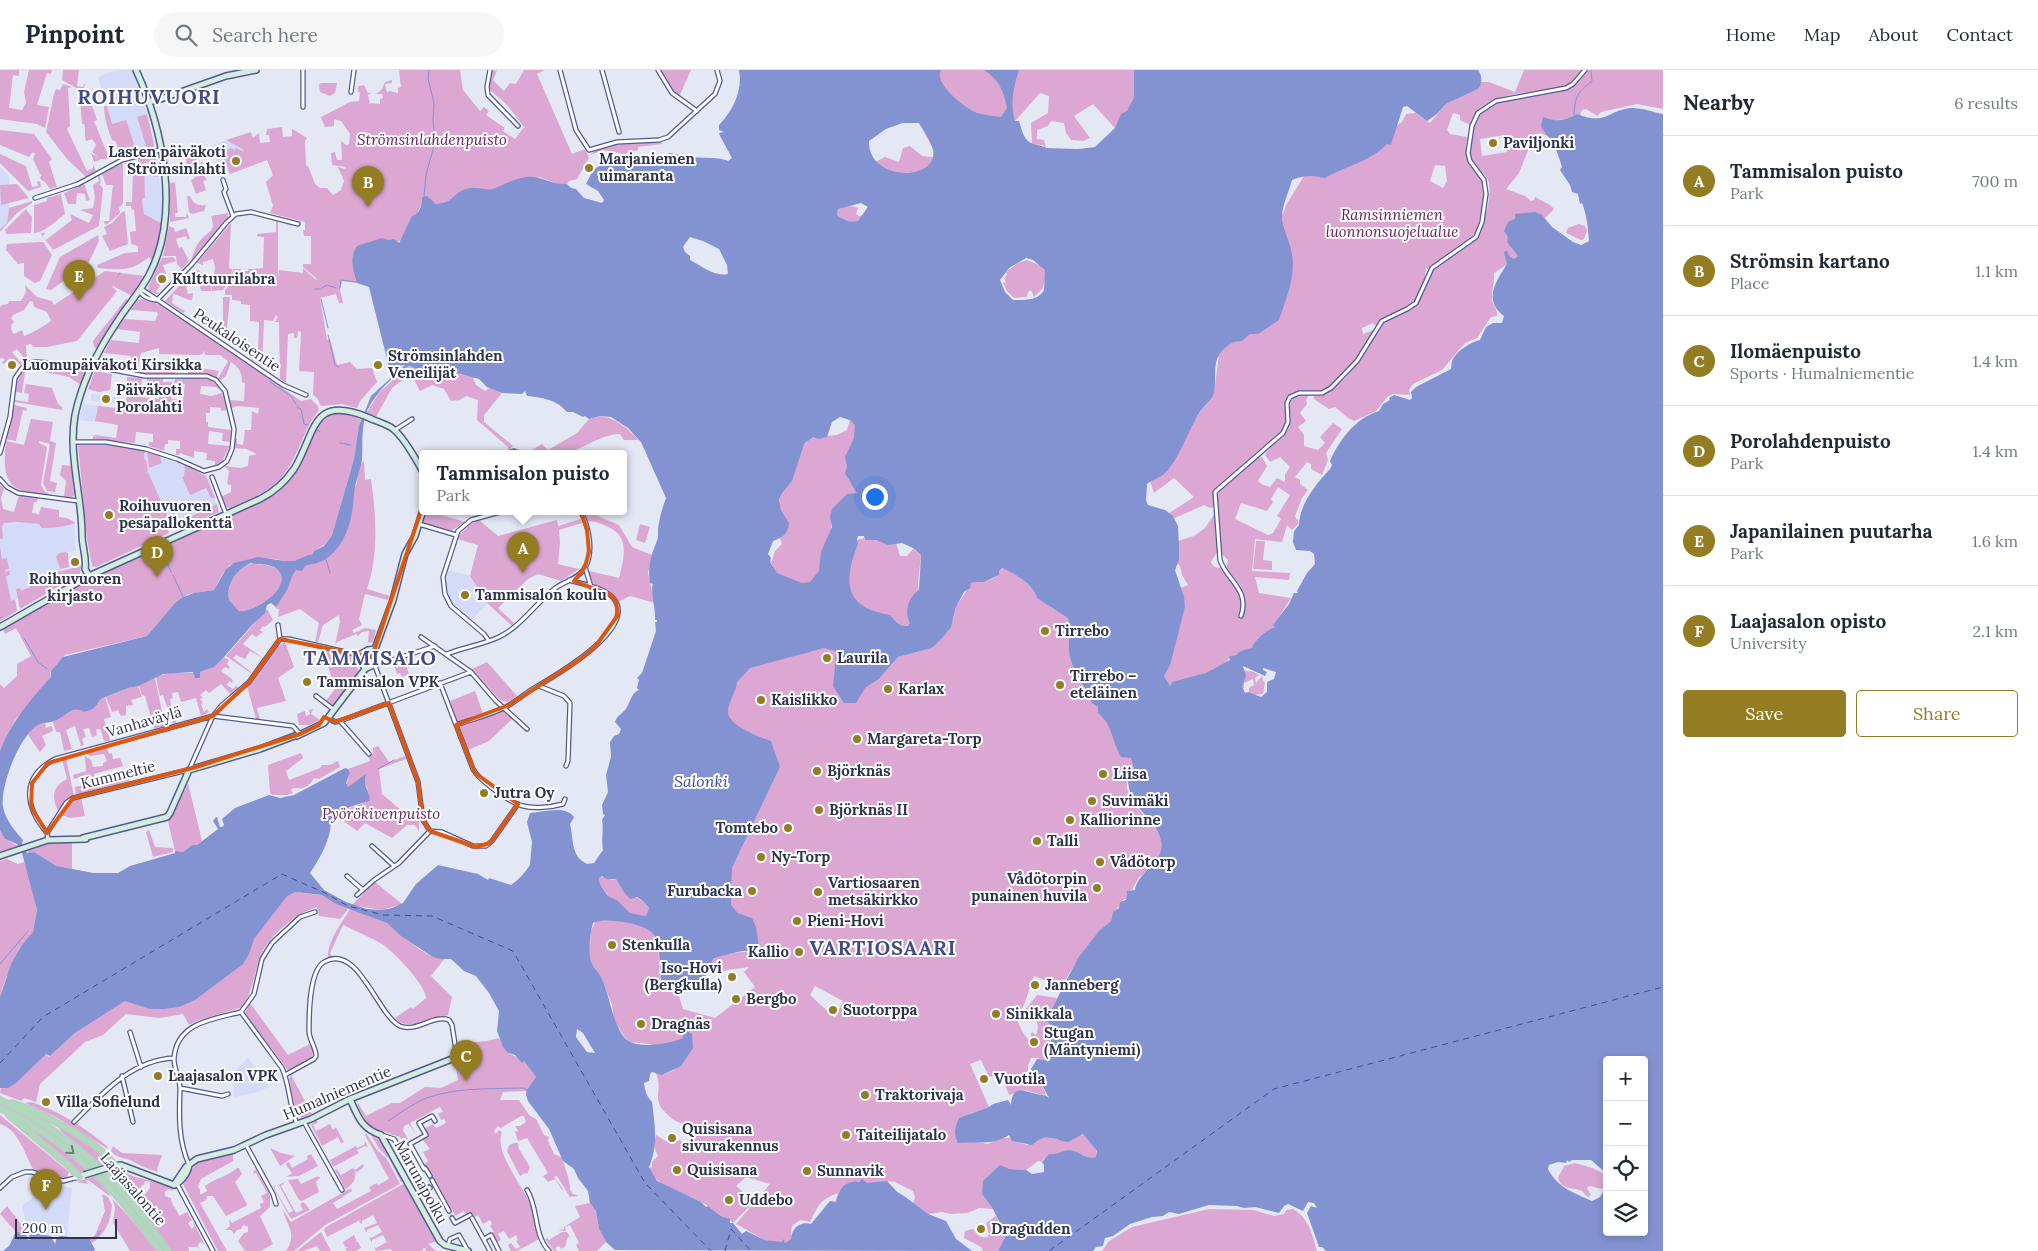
<!DOCTYPE html>
<html lang="en">
<head>
<meta charset="utf-8">
<style>
  body { margin:0; font-family:Lora,serif; background:#f6f6f7; color:#1f2937 }
  .controls { position:absolute; right:15px; bottom:15px; display:grid; overflow:hidden; border-radius:5px; box-shadow:0 2px 8px #0003 }
  .controls button { width:45px; height:45px; display:grid; place-items:center; padding:0; border:0; border-bottom:1px solid #e0e1e3; background:#fff; color:#1f2937; font:25px sans-serif }
  .scale { position:absolute; left:15px; bottom:12px; width:102px; box-sizing:border-box; padding-left:5px; border:2px solid #2e344e; border-top:0; font-size:14px; line-height:18px; white-space:nowrap; color:#2e344e; -webkit-text-stroke:4px #fff; paint-order:stroke }
  .you { position:absolute; left:874px; top:426px; width:18px; height:18px; margin:-12px; border:4px solid #fff; border-radius:50%; background:#1a73e8; box-shadow:0 0 0 8px #1a73e833 }
  .badge { display:grid; place-items:center; width:32px; height:32px; border-radius:50%; background:#947c23; color:#fff; font-size:16px; font-weight:700 }
  .pin { position:absolute; translate:-50% -41px; filter:drop-shadow(0 1px 2px #0008) }
  .pin::after { content:''; position:absolute; top:26px; width:18px; height:15px; background:inherit; clip-path:polygon(0 0,100% 0,50% 100%) }
  .popup { position:absolute; left:419px; top:380px; width:208px; height:65px; box-sizing:border-box; display:grid; place-content:center; border-radius:5px; background:#fff; filter:drop-shadow(0 1px 4px #0005); font-size:16px; white-space:nowrap; color:#747a83 }
  .popup b { font-size:19px; color:#1f2937 }
  .popup::after { content:''; position:absolute; left:50%; top:100%; margin-left:-10px; border:10px solid transparent; border-top-color:#fff }
  .list { margin:0; padding:0; list-style:none }
  h2 { display:flex; justify-content:space-between; align-items:center; height:65px; margin:0; padding:0 20px; font-size:21px }
  h2 small { font-size:16px; font-weight:400; color:#747a83 }
  .list li { display:grid; grid-template-columns:32px 1fr auto; gap:15px; align-items:center; box-sizing:border-box; height:90px; padding:0 20px; border-top:1px solid #e0e1e3 }
  .list b { display:block; font-size:19px; white-space:nowrap }
  .list p { margin:0; font-size:16px; white-space:nowrap; color:#747a83 }
  .list em { font-size:16px; font-style:normal; color:#747a83 }
  .actions { display:flex; gap:10px; padding:15px 20px }
  .actions a { flex:1; padding:11px 0; border:1px solid #947c23; border-radius:5px; text-align:center; font-size:18px; color:#947c23 }
  .actions .main { background:#947c23; color:#fff }
  .icon { flex:none; width:28px; height:28px; fill:none; stroke:currentColor; stroke-width:2; stroke-linecap:round; stroke-linejoin:round }
  .map { position:relative; flex:none; width:1663px; height:1181px; overflow:hidden }
  header { display:flex; align-items:center; gap:30px; box-sizing:border-box; height:70px; padding:0 25px; background:#fff; border-bottom:1px solid #e0e1e3 }
  header strong { font-size:24px }
  nav { display:flex; gap:28px; margin-inline-start:auto; font-size:18px }
  .search { width:350px; height:45px; background:#f6f6f7; display:flex; align-items:center; gap:12px; box-sizing:border-box; padding:0 18px; border-radius:28px; color:#747a83; font-size:19px }
  main { display:flex }
  aside { flex:1; background:#fff }
  .map>svg:first-child { display:block }
  .built { fill:#d3dbf8 }
  .green { fill:#dca7d2; fill-rule:evenodd }
  .water { fill:#8393d1; fill-rule:evenodd }
  .lines { fill:none; stroke-linecap:round; stroke-linejoin:round }
  .stream { stroke:#8393d1; stroke-width:1 }
  .ferry { stroke:#3e4c98; stroke-width:1; stroke-dasharray:6 5; stroke-linecap:butt }
  .street-tunnel { stroke:#c0c4d4; stroke-width:3; stroke-dasharray:3 1.5; stroke-linecap:butt }
  .street-casing { stroke:#4f5b94; stroke-width:5.5 }
  .secondary-casing { stroke:#4f5b94; stroke-width:8 }
  .primary-casing { stroke:#c4c6cd; stroke-width:8 }
  .street { stroke:#fff; stroke-width:3 }
  .secondary { stroke:#d6ecdc; stroke-width:5 }
  .primary { stroke:#acdaba; stroke-width:5 }
  .secondary-bridge-casing { stroke:#4f5b94; stroke-width:8; stroke-linecap:butt }
  .secondary-bridge { stroke:#d6ecdc; stroke-width:5 }
  .oneway { stroke:#677f7f }
  .marked { fill:none; stroke:#df570f; stroke-width:4; stroke-linejoin:round }
  .poi-dot { fill:#947c23; stroke:#fff; stroke-width:2 }
  .labels { text-anchor:middle; stroke-width:4; stroke-linejoin:round; paint-order:stroke }
  .park-label { font-size:15px; font-style:italic; fill:#65215d; stroke:#fff }
  .poi-label { font-size:15px; font-weight:bold; fill:#2e344e; stroke:#fff; text-anchor:start }
  .street-label { font-size:15px; fill:#2e344e; stroke:#fff }
  .water-label { font-size:16px; font-style:italic; fill:#3e4c98; stroke:#fff }
  .district-label { font-size:20px; font-weight:bold; letter-spacing:1px; fill:#404c83; stroke:#fff }
</style>
</head>
<body>
<header>
<strong>Pinpoint</strong>
<div class="search"><svg class="icon" aria-label="search" viewBox="0 0 24 24"><circle cx="10" cy="10" r="6"/><path d="M15 15l6 6"/></svg>Search here</div>
<nav><a>Home</a><a>Map</a><a>About</a><a>Contact</a></nav>
</header>
<main>
<div class="map">
<svg width="1663" height="1181" viewBox="0 0 1663 1181">
  <rect width="100%" height="100%" fill="#e4e8f5"/>
  <path class="built" d="M120,0H132L147,44L137,47L147,77L120,85L107,36L98,8L107,3Z
    M226,70L244,80L253,95L222,106L212,79L213,75Z
    M150,85L156,88L157,90L161,123V153L144,144L138,88Z
    M0,97L9,106V133L7,153L0,159Z
    M91,324L121,328L120,334L91,331Z
    M83,334L98,336L94,352L79,350Z
    M145,380L177,391L203,404L208,408L217,434L170,456L142,395Z
    M8,446L18,453H74L76,481L59,483L58,497L63,504L11,531L0,477V460Z
    M448,500L470,506L487,533L472,550L458,539L449,527L445,513Z
    M248,988L269,1017L255,1023L234,1027L233,1003Z
    M42,1106L54,1110L53,1114L72,1118L67,1167L33,1163L29,1165L22,1136L38,1124Z"/>
  <path class="green" d="M0,0H19V6L13,5L9,38L22,40L26,33L24,22L29,0H52L51,4L47,3L37,35L49,37L45,58L37,54L0,49Z
    M63,0H79L77,16L83,17L84,14H85L84,18L78,19L62,10Z
    M399,0H460L463,20L480,41L484,37L489,41L486,45L505,58L503,61L515,69L524,57L507,35L489,19L492,0L497,1L493,10L504,21L510,13L516,14L524,0H545L537,4L572,84L585,79L589,88L577,109L569,111L567,114H559L539,107L537,111L442,134H436L422,127C422,135 419,139 416,146C404,174 378,188 355,206L357,213L342,211L340,220L343,233H339L336,224L320,228L327,270L330,269L337,295L350,292L357,299L372,298L377,312L361,330L357,338L342,334L321,336L317,328L313,325L314,302L299,301L301,262L298,261L297,268H294V263L288,264L286,313L280,309L279,252H275L278,247L276,245L273,251L264,250L262,296L251,289L254,284L258,285L259,252L250,251V235L241,234V231L232,230V225H225V220L230,214L228,213L223,220L212,221V209L211,221H201L196,199L208,207L214,206L215,197L213,189L203,192V195L197,193L231,153L229,198L232,199L231,209L233,199H241V201H248V199H253V209L254,199L263,198L264,167L257,166V164L276,162V151H278V209L279,200L303,203V198L315,209L318,210L303,197V194H311V166H304L303,160H305V152L270,143L273,136L266,112L273,105L267,90L230,104L222,83L231,78L234,80L236,78L243,81L244,80L226,70L251,62L253,68L259,63L260,73L270,72L269,65H266L267,59L282,57L283,67L292,66V59L294,60L307,68L305,71L306,95L308,96L315,114L320,118H327L333,125L341,120L344,111L338,97L345,99L346,97L332,95L331,83L335,82L337,90H342L341,71L346,75L349,74L350,64L341,51L334,49V56L325,57L321,47L350,32L359,31L360,22H358V16L364,15L368,23H372L368,25L370,34L371,33L380,34V29L383,28L382,24H376L382,19L385,12L392,10V13L385,14L387,23L389,21L398,23V18L401,17Z
    M659,0H691L679,27L668,16Z
    M941,0H1145L1134,28L1133,37L1118,58H1115L1093,34L1074,46L1090,68L1083,71L1071,70L1066,63L1064,53L1051,51L1048,56L1037,60V69L1044,70L1046,78L1043,75L1032,74L1031,53L1048,43L1049,26L1040,23L1015,51L933,79L919,53H902L892,57L891,8L938,4Z
    M1524,0H1582L1572,12L1565,16C1535,26 1482,17 1470,55L1460,50V45L1453,43L1447,60L1450,64L1467,67L1466,79L1469,94L1480,107L1484,116L1482,139L1477,161L1469,170L1462,173L1428,199L1426,198L1425,207L1415,230L1410,235L1382,249L1376,256L1373,253L1362,258L1363,264L1374,260C1364,277 1341,314 1322,321C1311,324 1298,317 1289,325C1280,334 1289,348 1283,358C1273,376 1232,405 1215,420L1213,424L1215,437L1210,438L1204,435L1175,448L1169,443L1194,427L1174,408L1154,423L1150,411C1175,402 1184,369 1197,347C1201,340 1209,333 1213,325C1215,322 1217,295 1219,287L1217,288L1281,143L1283,144L1286,135L1304,106H1299L1292,109L1399,49L1396,56L1402,52L1406,44L1416,43L1430,53L1446,34L1478,19L1481,12H1489L1515,22ZM1435,95L1445,96L1447,111L1443,118L1430,111Z
    M1588,0H1663V39L1637,34L1601,42L1597,46L1586,39L1582,40L1580,45L1577,44L1571,48L1557,50L1547,66L1540,63L1534,66L1519,103L1506,119L1525,126L1531,131L1534,130L1535,127L1550,135L1554,139L1544,149L1520,186L1494,203C1495,212 1491,220 1492,230C1493,236 1498,240 1497,246L1491,247L1477,268L1465,273L1442,300L1413,314L1409,320L1410,325L1393,324L1387,327L1376,341L1354,351L1348,348L1335,337L1329,339L1314,329V326C1335,326 1359,293 1369,277C1373,270 1376,260 1382,254C1391,245 1406,245 1415,236C1427,226 1425,207 1437,197C1450,186 1478,175 1482,158C1486,145 1491,128 1489,113C1487,103 1475,99 1472,89C1467,77 1472,56 1479,45C1483,38 1494,34 1501,31L1570,18L1577,13ZM1504,65L1507,82L1482,86L1480,69Z
    M321,13H337L335,23L330,26L320,22L319,15Z
    M63,14L72,17L68,18L70,56L67,59L87,101L93,98V94L96,101L86,107L67,89L46,62L54,24L56,19L60,20Z
    M84,23L88,24L97,50L94,51L109,88L114,86L113,82H115L117,89H100V90L94,92L91,83L99,88L92,82L96,75L92,69L86,71C84,64 86,60 84,54H82L80,29Z
    M104,36H107L112,54L126,50L136,80L144,78V81L135,83L134,80L120,85L116,72L112,70C108,60 104,47 104,36Z
    M147,44L154,74V77L147,79L137,47Z
    M0,60L34,64L52,89L49,92L57,117L50,119L45,112L41,110L40,107L42,105L40,104L33,89L35,84L33,82L29,87L0,75Z
    M661,72L662,74L638,77V80L624,84L603,80L590,85L596,79L617,74Z
    M910,76L922,86L941,88L863,145L858,152C850,153 844,150 837,145L838,139C845,136 852,135 858,138L856,144L859,146L863,145L868,136L861,133L871,88L875,92L885,87L899,92L903,78Z
    M198,80L200,84L195,86L198,94L203,92L204,96L195,99L196,102L204,100L203,103L192,105L191,102H188L185,84Z
    M0,84L26,96L32,117L38,116L37,112L40,111L41,117L28,121L0,93Z
    M150,85L156,88L159,106L154,107L153,92L144,93L145,128H142L144,144L161,153L157,177L148,200L146,202L152,190L149,187C131,202 120,200 98,198L97,195L125,183L138,182V176L148,179L131,174L130,162L136,161L134,140H132L131,136H126V132H132L133,97L138,96V88Z
    M123,93V133L119,138L120,143L106,155L103,151H109L113,115H106L102,104Z
    M100,105L101,113L99,114L103,118L99,156L53,180L41,164L44,162L45,164L42,166L46,170L72,150L70,144L89,153L93,145L80,140L93,138L95,128L93,115L99,111L98,106Z
    M204,105L207,110L203,111L206,120L196,124L191,110L195,108L194,107Z
    M175,112L178,143H175V147H186L187,143L189,148L170,152V113Z
    M17,114L29,128L1,135L0,115Z
    M84,114L90,130L86,131L85,124L77,123L76,134H68L64,123Z
    M61,124L65,144C57,150 45,162 34,163V135L47,131V128Z
    M187,126H190C193,134 198,136 206,135L204,141L192,144L189,142Z
    M32,131V133L17,143L0,162V159L7,153L9,138Z
    M26,139L32,147L31,163L6,164L5,160Z
    M125,141L128,174L110,181L102,166L107,164L104,157L112,153L122,142Z
    M228,143V148L191,191C193,184 195,177 199,172C207,160 217,164 211,146Z
    M1579,154L1585,156L1587,160L1584,169L1581,170L1566,163L1568,158Z
    M169,156L174,158L175,162L186,158L190,168L188,170L186,166L176,169L179,178L182,177L189,191L182,199L177,194L176,186H163Z
    M98,165L99,171L88,194L51,220L46,219L60,187Z
    M39,172H43L52,185L40,211L35,213L24,206V193L18,194L6,180L7,174Z
    M172,187L175,189L176,191L163,195L166,204L157,206L160,216L156,221L159,224H156L149,221L148,217L162,188Z
    M1035,189L1069,221L1036,228C1044,225 1046,216 1045,209L1043,218L1034,227L1031,220L1028,222L1027,227L1014,228L1007,221L1003,213L1006,212L1004,208L1007,205L1006,202L1018,193L1027,190L1041,196Z
    M194,200L197,212L186,215L188,224L193,223L192,230C185,230 180,225 173,224L172,233L185,241L183,243L165,231Z
    M105,201L145,206L132,226L113,216L112,217L117,221L77,271L47,277H33L31,274L26,275L27,292L17,279L12,282L20,292L22,290L23,293L21,295L10,288L4,294L2,293L5,289L0,288V237L2,235L8,234L9,231H21L26,222L25,215L37,227L52,231L54,235ZM30,231L33,232L34,237L47,242L51,251C42,257 35,262 24,266L22,260L14,264L12,262L11,255L14,252L11,248L13,245L24,240Z
    M223,227H230L227,258H223Z
    M126,229L128,230L97,279L94,277L93,271Z
    M142,229L165,236L301,331L311,329L318,336L319,340C301,362 297,395 275,414C262,425 245,431 230,438L224,436L220,427L231,422V415L227,414L229,401L224,396L241,398L248,396L249,386L257,384L246,379L233,378L235,368L237,369V374L243,375L245,360H251L252,341L258,344L259,338L238,336L231,338L228,330L244,331L245,313L242,312C242,303 239,297 231,292L226,306L219,311L217,310L228,291L220,285H205L204,280L203,284L199,285L159,284V278L141,283L137,303L129,302L131,286L104,283L111,270L139,273L140,262L117,259L124,249L155,251L158,244L157,242L131,240L138,230Z
    M37,295L83,299L86,303L81,315L69,307L26,298Z
    M150,295L179,298V299L174,304L140,303L141,298L147,299Z
    M435,295L477,308H473L476,315L485,321L490,318L502,323L484,345V352L513,376L508,381V377L477,350L478,330L466,326L460,330L451,331L444,319L432,315L420,321L411,304L392,318L376,347L366,344L379,323L407,297H412L426,302Z
    M188,296L219,301L216,309L204,304H188Z
    M22,299L25,302L22,323L15,322L16,309Z
    M95,301L112,304L110,320L99,322L88,319Z
    M127,307L142,308L140,327L159,329V324H156L158,314L147,313V308L163,309V312H172L171,329L183,330L185,314L174,313L175,309C192,308 210,304 221,320L216,317L201,316L200,324L211,326L222,323L223,325L227,340L221,341V338L210,337V343H206V352H208V357L231,360L230,372L222,371L223,363L209,361L208,374L230,376L221,393L215,396V391L206,390L207,383L194,381V388L180,383L179,385H176V379H180V371L168,370V374H165L164,381L149,376V372H153V364L136,362L135,373L93,369V366L96,365L116,368L118,355L95,351L98,336L126,339Z
    M26,314L52,318L58,334L62,337V340L15,332V330L28,332L29,324L24,323Z
    M1298,325H1309L1306,330L1307,334L1300,343L1306,351L1298,357L1304,365V376L1318,380L1325,373L1320,367L1333,353L1342,359L1326,383L1328,390L1322,405L1311,399V394L1307,392L1295,407L1300,410V414L1308,420L1302,428L1295,446L1299,453L1292,460L1287,455L1282,472L1255,469L1252,501L1290,503L1289,510L1255,507L1259,523L1291,528L1274,555L1275,557L1257,569L1252,579C1244,579 1239,586 1232,585L1219,602L1172,612L1170,616L1165,613L1163,598L1175,577H1172L1185,537L1180,518L1188,515L1182,505L1180,496L1177,494V492L1175,501L1172,500L1179,484L1178,471L1194,466L1205,458L1215,443L1218,481L1212,490L1211,493L1215,497L1221,498L1239,523L1243,524L1240,515L1226,498L1228,490L1222,484L1216,424L1258,387H1262L1267,396L1258,411L1263,415L1270,417L1277,408L1285,412V405L1290,397L1280,387L1270,392L1265,385C1271,374 1285,368 1289,357C1294,344 1283,332 1298,325ZM1278,417L1290,425L1277,446L1281,449L1273,463L1268,465L1235,449L1241,433L1267,441L1273,432L1271,429Z
    M14,335L27,338L26,341L23,340L16,371L6,369Z
    M856,340L900,486H907L913,479L921,485L918,513L920,533L900,581L865,618L879,609L898,587L932,578L954,548L956,537L972,512C982,512 989,512 999,505V501L1002,498C1008,501 1015,503 1020,507C1034,517 1050,545 1069,543L1081,610L1139,673C1137,681 1136,691 1134,699C1131,705 1126,710 1127,717C1131,746 1182,763 1153,794C1149,798 1144,805 1139,807L1132,820L1127,821L1126,829H1124L1112,846L1111,851C1092,867 1078,888 1065,911H1048L1034,906L1024,935L1016,947C1021,960 1025,968 1035,976L1038,972L1030,965L1032,962L1036,965C1041,953 1035,946 1024,943L1025,940L1037,925L1057,928L1048,946C1049,952 1048,957 1049,963C1050,975 1054,973 1051,988C1044,993 1037,986 1031,988L1028,996V1002L1040,1011L1046,1024L1042,1025L1025,1020L1009,1025L1001,1005L989,1007L981,990L970,994L989,1037L969,1044L971,1071L988,1074L1000,1068H1012L1013,1071L1027,1075L1039,1069L1049,1067L1058,1070L1084,1065L1096,1079L1097,1087L1092,1088L1069,1080L1043,1089L1042,1092L1038,1091L1026,1100L1009,1099L982,1124L993,1139L979,1138L967,1143L951,1144L942,1142L928,1144L861,1111L851,1112L848,1141L831,1131L835,1132L838,1123C818,1131 819,1135 810,1152L801,1150C789,1156 792,1158 791,1169L785,1173L765,1170L736,1154L770,1114L746,1107L736,1116L743,1122L746,1129L754,1132L733,1153C729,1148 725,1148 720,1145C714,1141 708,1135 701,1132C683,1122 658,1119 649,1099L652,1097V1092L658,1086L653,1074L656,1065C665,1071 669,1074 680,1070L685,1075L695,1062C691,1052 684,1055 676,1051C672,1049 666,1043 663,1040C652,1027 664,1017 655,1002L662,1005L675,1000L651,974L629,972L624,966L614,950L612,935L601,907L589,889L591,861L608,825L600,814L599,808L604,806L612,810L616,809L623,821L643,831L649,838L658,873L660,910L672,921L678,923L683,939L715,948L755,917L744,902L749,897L727,900L716,905L709,899L713,889C720,885 743,880 750,883L752,848L738,843L731,835L732,798L780,697L753,674L722,642L782,513L770,491H772L775,481L782,474L780,468L773,471L771,475L780,429L777,427L804,374L807,373V369L831,355L827,366L837,365L847,360L850,350L844,348ZM831,450L885,472L874,470H865L864,468L857,470H831ZM815,916L843,931L835,948L810,925ZM887,1111L895,1112L913,1121L915,1128L913,1133L897,1122Z
    M339,342L348,343L361,350L354,389L332,465L324,475L314,481L312,485H308L294,491H285L276,489L254,488L230,495L223,503L214,520L188,524L175,533L147,566L65,585L50,602L51,607L15,650L0,681V614L4,618L17,606V594L31,586L16,558L5,564L3,559L85,511L257,434C270,426 283,418 293,405C309,381 308,352 339,342Z
    M600,346C616,348 627,358 639,370H624L620,364C600,364 580,382 561,384C550,386 536,385 525,384L542,374L548,380L577,363L589,349Z
    M31,349L53,352L50,371L56,373L50,411L57,413L55,422L47,421L43,413L50,374L39,371V373L47,377L41,415L45,422L56,427C15,421 0,422 6,371L24,375Z
    M78,374L110,375L145,380L144,388L146,391L148,401L145,403L148,402L171,454L168,460L169,463L96,497L92,496L87,469Z
    M147,381L159,384L162,393L149,398Z
    M364,391L365,410L371,409C376,445 379,484 367,519L390,526L388,530L365,524L359,549L362,555L352,560L354,563L365,558L376,560L373,572L366,573L368,572L369,561L362,562L358,566L356,564L337,572L335,575L340,552L339,545L323,555L318,572H315L319,553L300,539L278,547L279,539L275,538L292,501L323,486L357,413C358,406 358,395 364,391Z
    M62,395L71,396L74,425L70,429L64,427L66,411L60,405Z
    M185,395L206,406L215,428H211L206,418L190,425L182,407L184,406Z
    M0,415L4,418L1,428L3,439L14,442L19,425L38,428L37,432H34L32,443L39,444L41,437L59,440V447L67,448L76,453C64,457 54,458 42,458L39,454L16,452L4,453L2,457L3,468L0,469Z
    M217,434L219,442L177,460L170,444L174,443L179,452Z
    M425,442H431L465,452L451,461L423,453Z
    M583,442H592L593,444L619,455L632,477L652,485L648,503L655,533L630,526L618,532C609,517 588,520 589,501L619,508C624,487 631,466 606,456C599,453 594,450 587,452Z
    M581,449L582,453L559,460L560,472L558,494L579,499L561,511L538,504L528,509L498,538L514,553L512,556L487,533L470,506L478,475L457,469L458,467L469,455L479,450L498,466L557,450L558,456Z
    M640,454L650,457L645,473L636,470Z
    M1256,471H1265L1263,490L1272,491V500L1253,499Z
    M0,477L2,489L7,488L9,499L5,500V502L9,501L10,505L6,506L11,531L15,529L17,541L0,551Z
    M66,482L68,483L69,497L60,499L56,487L59,483Z
    M253,493C260,496 267,493 275,498C298,514 255,543 239,541L229,530C226,514 238,497 253,493Z
    M81,496L80,504L20,539L16,519L20,518L21,521L30,517V515L45,505Z
    M267,539L273,550L265,557L263,556L260,560L263,562L256,567L252,564L243,574L263,588L250,581L245,589L236,585L233,588L250,601L252,604L226,586Z
    M285,572L294,597L278,608L286,631L257,638L260,650L256,649L247,616L275,578Z
    M327,580L353,586L359,602L332,636L326,631L335,619L325,586Z
    M224,587L229,590L227,594L230,597L229,599L225,597L221,601L232,609L233,611L232,613L229,611L227,615L233,619L236,616L239,618L231,625L221,614L209,623L206,620L200,625L203,628L200,629L203,633L201,634L204,642L207,639L209,642L201,646L196,628L181,632L178,622L172,623L173,628L170,629L172,639H175L177,645H175L176,653L173,654L163,625L160,626L156,607C171,600 187,605 200,602C210,600 217,594 224,587Z
    M406,588L411,597L407,598L409,604L402,607L400,603L397,604L393,593Z
    M487,592L517,626C511,631 506,634 499,629L472,599Z
    M1236,599L1254,602L1259,605L1255,608L1256,613L1262,606L1263,611L1265,612L1263,624L1253,625L1249,623V618L1254,615L1253,609L1244,613V618H1242Z
    M155,608L162,642H153L156,655L169,652L170,655L154,659L145,626L142,625L139,616Z
    M138,616L142,627L131,630L133,635L126,636V645L121,646L118,640L112,642L106,627L128,618Z
    M475,621L483,644L458,654L450,631Z
    M105,627L111,647L104,649L106,656L113,655L115,660L108,662L110,671H104L101,660L99,659L96,660L97,665L92,667L89,658L83,659L86,667L82,669L84,675L81,676L75,656L66,660L72,679L64,681L60,662H56L53,652L65,644L64,643C71,641 77,638 84,642C96,639 94,639 100,630Z
    M313,639L311,644L320,650L309,655H299L297,644L305,641L306,646L310,644L309,640Z
    M499,641L506,642L512,649L489,671L468,680L460,656Z
    M45,653L46,658L52,656L53,661L42,666L46,675L40,682L28,665L33,657Z
    M378,676L389,692L405,686L406,689L379,699L382,724L408,746L419,745V761L415,755H407L392,768L365,753L357,761L341,749L343,747L342,741L370,731L367,717L363,712L366,704L348,717L346,715L350,703L348,699L370,691L368,686L373,684V678Z
    M107,678L109,684L112,683L113,689L120,688L123,696L94,704L96,712L127,705L129,711L76,725L75,717L91,714L88,705L74,709L73,705L86,701L85,686L91,690L93,697L103,696V693L107,691L104,684L90,686L87,683Z
    M301,683L303,688L286,701L289,710L320,698L322,695H330L338,691L340,697L319,709L314,708C308,718 304,719 293,718L291,720L293,723L287,725H272L270,723L268,695Z
    M66,688L74,726L67,730L59,742C51,729 52,716 67,709L62,689Z
    M188,713L202,771L197,775H192L183,782L175,781L168,751Z
    M81,728L85,746L70,748L62,745L70,731Z
    M0,760L5,769L18,776L0,782Z
    M149,760L155,777L173,778V782L153,787L146,762Z
    M51,773H72V799L93,803L91,821L26,781Z
    M7,789L18,794L24,792L28,802L37,840L33,862L6,907L0,927V791Z
    M375,812L402,834L382,840L352,835Z
    M280,817L301,823L322,825L348,839L340,849L319,846L317,837C295,844 271,864 261,885C254,903 253,920 243,937L199,950L189,955L183,944L159,948L126,944L103,965L85,972L40,1014L36,1032L24,1028L21,1031L0,1023L1,1017L15,1011L43,983L49,987L75,963L120,934L125,931H131Z
    M350,839C362,843 376,846 387,853C401,862 427,892 445,888L431,906L452,927L448,945C434,949 406,962 395,948L411,937L413,939L426,928C426,915 393,881 382,874C370,867 356,861 343,855L330,883L332,887L328,888C327,871 342,853 350,839Z
    M250,933L288,985L310,974L313,981L312,988L289,1001L286,998L245,943Z
    M499,968L508,983L524,991L536,1007L531,1016L533,1019L526,1025V1021L503,1022L500,1030H519L529,1045L536,1049L544,1065L549,1067L548,1071L554,1084L561,1087C564,1092 571,1114 570,1120L573,1124L579,1126L570,1127L557,1106L554,1107L563,1119L562,1120L555,1109L548,1112L543,1106L548,1103L527,1068L518,1071L515,1062L518,1061L515,1056H520L526,1052L524,1046H521L501,1058L498,1056L494,1061L496,1064L499,1060L502,1062C493,1083 526,1119 532,1139C535,1148 537,1159 539,1169L517,1181H511L508,1175L511,1173L516,1179L520,1177L516,1171L518,1170L516,1165L509,1169L504,1161L498,1164L501,1170L497,1172L492,1163L494,1162L490,1156L492,1154L490,1150L483,1154L478,1145L474,1147L471,1144L466,1146L464,1141L455,1146L452,1139L450,1140L424,1094L428,1091L423,1082L430,1079L422,1069L428,1066L424,1059L433,1054L436,1058L446,1053L444,1049L441,1050L438,1043L443,1042L440,1037L410,1053L416,1065L409,1054L404,1056L403,1060L408,1069L403,1072L400,1067L370,1057L357,1036L358,1033L366,1046L392,1033H400L425,1017L441,1018L458,1010L455,993L466,989V973L486,971Z
    M291,1005L312,1044L301,1048L296,1044L289,1009Z
    M31,1032C57,1040 86,1058 107,1076L108,1079L56,1047L25,1033Z
    M20,1042C81,1074 125,1125 165,1181H162C121,1123 81,1079 18,1044Z
    M0,1045L69,1102L67,1108L62,1109L33,1099C25,1084 18,1059 0,1054Z
    M316,1050L318,1053L313,1055L316,1061L330,1054L333,1060L336,1057L344,1072L341,1073L338,1067L322,1076L311,1055Z
    M20,1052C39,1056 75,1088 90,1101L80,1104Z
    M57,1055C68,1062 109,1083 109,1095L104,1097L61,1061Z
    M366,1063L377,1080L387,1089L400,1114L325,1155L294,1181H286C298,1163 286,1155 283,1140L291,1152L351,1118L352,1121L333,1133L337,1139L371,1121L369,1117L377,1113L378,1115L389,1109L365,1065Z
    M371,1065L381,1069L403,1112H401L389,1088L380,1080Z
    M365,1071L368,1077L365,1076L357,1080L359,1083L333,1097L330,1090L356,1076L357,1078L364,1075Z
    M514,1073H518L519,1079L530,1097L527,1104L525,1103L520,1106L507,1081L509,1075Z
    M113,1076L122,1083L162,1085L157,1099L158,1102C148,1099 141,1096 132,1091C125,1087 117,1089 111,1081Z
    M270,1078L281,1083L295,1086L280,1096Z
    M233,1084V1091L201,1109L198,1116L200,1120V1124H202L207,1121L205,1116C215,1108 227,1107 237,1098H239L242,1104L235,1112L247,1134L246,1136L226,1146L213,1126H207L206,1130L200,1133L227,1181H218L183,1114L197,1092Z
    M311,1084L318,1096L299,1106L286,1107L292,1103L286,1095L287,1093L289,1092L292,1098L308,1089L307,1086Z
    M1575,1093C1586,1096 1600,1099 1607,1108L1605,1117L1602,1119L1589,1116L1587,1118L1591,1125L1588,1127C1587,1127 1583,1122 1582,1121C1573,1117 1561,1120 1558,1108L1564,1096Z
    M363,1094L364,1097L357,1102L355,1101C357,1108 352,1116 345,1119L335,1100L337,1099L341,1105L353,1098L355,1100Z
    M119,1100L135,1107L164,1114L173,1119L171,1121L170,1119L165,1121V1126L171,1128C171,1135 177,1138 179,1146L187,1142L192,1150L188,1153L192,1159L194,1157L193,1152L205,1175L201,1172L198,1174V1177L202,1181L197,1177H188L189,1181H171L138,1133L150,1118V1112L145,1111L144,1115H142L139,1126L135,1131L108,1102Z
    M256,1100L270,1125V1137L260,1146L273,1174L261,1181H245L238,1171L244,1163L248,1162V1157L243,1155L241,1159L237,1160L234,1164L231,1160H225L230,1156L229,1149L232,1153L261,1138L260,1134L264,1132L261,1126L267,1123L256,1103L254,1104L253,1101Z
    M95,1106L105,1117L111,1127L88,1110L86,1112L88,1114L77,1112Z
    M318,1106L320,1108L316,1112L319,1122L302,1131L299,1130L288,1110L298,1109L301,1114Z
    M286,1111L281,1116L296,1143L303,1140L300,1134L304,1132L310,1140L291,1149L273,1117L276,1115L274,1118L289,1143L293,1141L279,1115Z
    M405,1113L437,1171L428,1174L436,1181H426L425,1178L422,1179L423,1181H392L391,1179L376,1181L374,1177L376,1178L387,1172L383,1165L372,1170V1173L369,1167L371,1168L382,1162L378,1155L367,1160V1163L364,1158L377,1153L373,1145L362,1151V1154L359,1152L360,1150L327,1167L324,1160L326,1157Z
    M102,1124L108,1127L112,1135C111,1152 105,1164 91,1174L89,1169L95,1165L105,1141Z
    M112,1129C128,1144 142,1162 156,1181H130L113,1153L115,1137Z
    M590,1133L596,1141L599,1159L606,1172L597,1181H579L576,1175L579,1173L570,1155L565,1157L566,1161L558,1160L564,1159V1157L580,1147L575,1136Z
    M7,1136L25,1159L26,1164L13,1166L16,1162L0,1144Z
    M1209,1139L1254,1140L1274,1146L1284,1144L1286,1140L1293,1139C1309,1148 1312,1164 1317,1181H1102L1109,1171L1132,1157Z
    M996,1146L1005,1167L998,1181H983L981,1177L964,1168L965,1161L973,1159C977,1165 981,1169 988,1167L989,1164L986,1153Z
    M321,1162L331,1181H320L317,1176L304,1181H297Z
    M562,1162H567L571,1169L568,1166L565,1177L561,1179L559,1176L555,1178L557,1181H554L545,1169L547,1168L549,1170Z
    M354,1165L357,1171L355,1172H358L361,1178L356,1181H347L345,1179L348,1177H345L343,1172Z"/>
  <path class="water" d="M739,0H941C933,13 965,38 977,43C984,45 994,46 1001,47L1007,38C1004,21 999,10 984,0H1019C1013,18 1010,33 1015,51H1019C1022,60 1024,72 1034,74C1039,76 1042,75 1046,78L1078,79L1095,77L1115,58L1121,44L1127,41L1130,35L1134,28V0H1478C1482,5 1483,14 1478,19L1446,34L1437,44L1427,51L1407,36L1403,37L1391,75L1387,74C1370,92 1345,96 1325,108C1312,105 1304,105 1292,110C1289,122 1281,137 1282,150C1284,161 1290,173 1292,184C1296,206 1286,229 1279,250L1258,264H1250L1242,271C1234,271 1228,274 1221,282C1212,292 1217,310 1214,323C1212,330 1202,338 1198,345C1188,362 1178,392 1163,405C1159,408 1152,410 1147,414L1146,430L1148,435L1165,440L1173,446L1178,456L1179,476V489L1175,500L1184,527L1185,537L1170,595L1164,606L1170,616L1172,612L1206,603L1230,590L1229,586L1236,585C1239,581 1247,579 1252,578C1253,571 1269,559 1275,557L1273,555L1289,534L1294,523H1298L1297,521L1307,503L1315,494L1314,484L1310,481L1296,480L1293,472L1294,461L1299,455C1300,433 1316,414 1330,399L1332,395L1330,391C1338,372 1355,348 1379,341L1383,334L1390,330L1389,328L1394,325L1410,330L1412,328L1411,322L1416,317L1451,299C1452,294 1451,292 1453,289C1458,280 1471,272 1480,270L1486,257L1493,253H1502L1504,246C1482,230 1497,210 1507,194L1504,182L1507,181L1510,187L1514,189L1518,186L1507,172L1508,167L1504,161L1508,152L1515,149V144L1535,142L1542,145L1552,157L1573,172L1581,175L1589,171C1588,157 1587,146 1582,133L1580,134L1578,124L1572,122L1570,115L1560,100L1562,97C1560,90 1555,75 1551,70C1547,65 1544,62 1541,56L1543,47C1554,52 1566,51 1577,44C1607,56 1607,40 1632,38C1643,38 1652,42 1663,44V1181H1326L1322,1177H1319L1307,1143L1311,1136L1317,1138L1314,1133L1308,1132L1303,1141L1288,1134L1284,1136L1279,1143L1255,1137L1244,1138L1237,1136L1209,1135L1179,1144L1169,1142L1163,1146L1152,1147L1130,1154L1113,1166L1105,1168L1103,1176L1096,1177L1093,1181H998L1005,1167L1003,1160L993,1139L982,1124L983,1111L1000,1095L1009,1099L1026,1100L1032,1104L1044,1102V1095L1042,1092L1049,1084C1059,1085 1063,1080 1069,1080C1079,1081 1087,1090 1096,1087L1097,1081L1083,1064L1068,1072C1052,1069 1046,1062 1032,1075L1012,1071L1009,1065C993,1076 977,1071 958,1073C953,1063 955,1058 959,1048L989,1037L993,1034L1008,1030L1011,1035C1012,1014 1024,1021 1037,1024C1043,1026 1045,1024 1049,1028L1040,1011L1033,1006L1031,999L1037,989L1048,990L1051,988L1053,978L1048,960L1050,955L1046,950L1048,946L1078,888L1099,861L1111,851L1113,842L1119,838L1120,832L1126,830L1127,821L1135,820C1137,802 1166,792 1161,771C1155,744 1125,740 1128,701L1134,699L1131,688L1121,687C1112,672 1113,655 1098,643V637L1092,633C1086,617 1074,603 1070,587C1067,574 1071,561 1068,548L1037,528C1033,513 1015,504 1002,498L999,501V505L984,512H974L971,513L970,518L964,522L956,537L951,557L944,566L932,578L898,587L879,609L865,618L856,633H844L833,616L836,586L835,581L824,578L750,598L737,612C736,622 727,634 728,643C730,656 759,667 771,671L780,697L732,798L731,835L738,843L752,848L756,857L760,882C754,882 749,881 744,881C740,881 716,887 713,889L709,903L702,908L704,909L703,911C692,915 680,925 667,921C656,918 663,878 655,866C649,857 634,854 624,852C613,851 603,849 593,853C590,863 589,877 590,887C590,894 598,901 601,907C610,925 613,958 627,970C638,979 671,974 683,968V963L687,961L692,964L693,978L681,996L662,1005L652,1002L650,1004L649,1011L644,1013C645,1021 647,1027 652,1032C655,1054 658,1077 649,1097L657,1111L701,1132L706,1137L708,1136L721,1146L730,1149V1153H733L742,1164L746,1161L765,1170L782,1172L783,1169L785,1173L791,1169C792,1158 800,1151 811,1154L830,1131L836,1132C841,1119 840,1115 855,1111L859,1112L862,1109L867,1113L887,1111L897,1122L904,1126L928,1144L946,1151L956,1169L972,1181L615,1180L606,1172L599,1159L596,1141L590,1133L588,1121L578,1108L574,1099L563,1091L549,1059L528,1031L526,1025L527,1020L536,1007L524,991L522,993L515,985L508,983L503,977L497,961L499,941L489,923L476,906L464,901L451,889H440L433,887L401,866L387,853L336,834L322,825L295,822L287,826L254,869L249,884L243,894L195,930L179,937L164,939H150L125,931L75,963L50,986L46,984L16,1013L8,1018H0V927L11,894L22,875L33,862L37,840L22,783L17,774L5,769L0,760V681C11,652 30,630 51,607V601L63,587L147,566L175,533L183,527L194,523L214,520L226,499L234,493L258,487L285,491H294L308,485H312L314,481L324,476L332,465L354,389L359,356L371,326L405,295L389,297L369,217L357,213C353,200 349,188 357,176L382,168L388,170L394,169L399,173L412,146C420,144 422,135 422,127L427,126L436,134C453,133 452,125 463,120C475,115 488,121 493,119C503,115 514,109 526,107C540,105 552,115 567,114L571,118L576,119L584,128L602,133L604,130L598,121L586,114L593,100L610,89L623,90L646,85L656,88L670,83L685,86L688,84V87C699,88 721,87 728,91L732,88L720,66L719,63L724,62L719,60V55C733,41 743,20 739,0ZM902,53H919C924,61 931,71 933,80C939,111 868,113 869,71L886,59ZM861,133L868,137L858,151C850,153 844,150 837,145L838,139ZM690,167L703,171L719,179L727,195L728,204C714,207 702,196 690,190V186L685,182L683,177ZM1026,188L1033,190L1045,200L1044,221C1036,231 1025,230 1013,230L1005,222L1000,210L1009,198ZM409,296L426,302L430,299L451,305L458,303L479,309L487,317L502,323L522,324L525,321L527,326C543,328 556,329 567,342H573L583,347L585,346L589,349L600,346L611,347L628,358L641,372L666,428C662,439 659,449 658,460C658,461 658,467 658,468C652,484 647,494 650,513L653,514C650,521 656,539 655,550H657V552H655L656,561L642,603L637,608L639,610L637,618L639,620C630,623 630,636 623,642C619,646 617,646 615,652L621,659L619,664L614,666L610,672L611,687L606,705L608,722L602,735L603,744L605,745L602,750C604,760 601,769 603,780L594,793L587,794C583,791 581,791 578,787C571,776 573,765 570,754L574,747C565,735 544,742 530,743L527,752L532,772L530,795C525,803 518,810 511,815L489,808L488,810L478,804L438,795L416,814L403,833L392,838L382,840L367,839L346,832L324,820L310,803C319,790 327,775 330,761C331,755 330,752 334,747C342,738 359,734 370,731C369,718 361,715 367,703L348,717L346,713L350,703L348,699L345,698L294,725L280,728L269,725L235,738L222,749L224,755L222,757H220L217,747H216L213,751L218,759L197,775H192L183,782L175,781V783L130,796L118,803H93L56,796L34,782L27,783L22,774L23,770C15,761 5,749 3,737C0,717 18,670 35,657C42,651 53,654 60,648C68,643 74,636 84,642C95,639 94,639 100,630L103,628L128,618L139,616L163,604L193,602L195,608H200V602L214,597L225,586L252,555L265,543L267,535L271,533L276,537L287,520L293,504L296,500L302,501L305,496C310,494 315,494 320,492C345,481 353,449 354,424C355,413 360,401 362,390C363,375 361,359 366,344C372,327 393,305 409,296ZM840,347L850,350L855,355L854,368L845,387L847,396L845,404C851,410 852,419 858,423L847,424L832,439L830,447L832,457L821,482L819,501L810,512L802,513L777,503L770,492L771,488L768,484L773,471C783,467 788,464 789,453L781,440L779,430L782,423L792,411L804,374L813,367L819,369L827,367L832,352ZM858,466H864L865,470H876L888,475L902,473L913,478L921,485L919,520C908,527 904,542 910,553L908,556C899,557 895,551 890,545C844,538 843,512 858,474L857,469ZM251,493C258,495 266,493 274,497C299,513 256,543 239,541L229,530C226,514 237,499 251,493ZM1243,596L1265,606L1267,602L1263,600V598L1276,602L1274,609L1267,612V622L1261,627L1248,622L1245,623L1242,616L1246,606ZM602,806L607,809H616L623,821L630,829L637,827L643,831L649,838L647,844L645,846L630,843L618,831L608,826L600,814L599,808ZM577,959L583,963L595,983L587,982L576,967ZM1607,990H1644V1162H1607V1115L1600,1127L1592,1131C1574,1123 1558,1118 1548,1099L1549,1095L1558,1092L1566,1093L1567,1090L1569,1092L1572,1090H1591L1607,1104Z
    M16,1162L26,1164L28,1170L30,1169L29,1165L33,1163L51,1166L55,1174L57,1167L61,1166L89,1169L95,1179L94,1181H3L9,1176Z"/>
  <g class="lines">
    <path class="stream" d="M1574,45C1575,26 1577,23 1592,11L1591,0
      M424,126L426,105L435,72L433,50L434,33L428,9L429,0
      M118,206L120,203
      M322,218L327,215L336,218
      M340,218L341,210L357,212
      M315,219H320
      M321,229L328,258
      M328,265L335,295L339,297
      M270,312L291,326L296,334
      M297,337L301,339L304,354L308,355
      M317,360L320,362
      M340,373L351,375
      M162,481L171,502
      M326,489L330,503
      M173,505L183,527
      M0,548L2,547
      M24,568L38,592L47,599
      M378,699L394,690
      M0,894L28,861
      M388,1051C398,1045 408,1037 418,1032C446,1017 491,1019 523,1018L527,1020
      M89,1170L97,1166L101,1160"/>
    <path class="ferry" d="M0,993L43,947L282,804L325,823L348,836L384,845L432,846L513,881L645,1113L711,1181
      M731,1159L751,1181
      M725,1181L731,1159
      M1049,1181L1274,1019L1663,917"/>
    <path class="street-tunnel" d="M450,1145H452"/>
    <g class="street-casing">
      <path id="street" d="M303,0V37
        M490,0L487,17L488,25L518,56
        M560,0L576,60L589,80L617,72L659,70L668,67L715,24L720,11L717,0
        M602,0L619,62
        M658,0L672,23L697,41
        M351,22L354,0
        M223,110L226,119L224,122L233,146
        M35,128L78,114L122,90L160,80
        M140,221L143,220L283,315L306,325
        M140,221C142,227 149,229 155,230
        M157,230L192,194L227,152L236,144L251,142L298,154
        M395,360L412,349
        M0,383L10,347L15,308L22,298L29,293L37,292L92,296L145,306H207L216,310L225,321L234,359L232,379L227,391L219,397L204,401L177,389L146,379L106,372H74
        M506,384L514,381L522,384
        M212,407L226,444
        M0,409L7,417L18,423L78,431
        M419,454L456,465
        M585,497L591,517
        M1241,546C1250,519 1227,511 1220,490L1215,422L1283,363L1288,352L1287,333L1290,327L1299,323H1322L1331,318L1357,291L1382,251L1407,239L1416,233L1432,198L1476,167L1482,152L1486,124L1484,110L1470,91L1468,83L1472,56L1478,43L1496,31L1566,18L1573,14L1585,0
        M278,555L280,569
        M421,567L471,602L496,631L527,659
        M280,569H289L359,585
        M489,571L484,564L451,536L445,524L443,507L458,461L471,450L500,442
        M447,584C464,577 482,575 499,567C522,556 536,532 557,517C566,511 579,508 585,498C594,482 589,457 581,442
        M380,594L435,576
        M440,613L473,699C479,710 510,733 523,736C535,739 552,737 563,734L565,729
        M539,616L564,626L570,633L568,691L566,696
        M316,626L333,639
        M328,648L335,652L340,651L471,602
        M340,651L369,684
        M456,655C473,649 490,645 506,637C515,632 523,625 531,620C551,608 638,560 614,529C606,518 582,514 569,510
        M189,700L213,646L293,656L300,664
        M430,761L442,762L473,776H486L492,771L518,734
        M47,763C25,737 20,707 55,689L213,646L222,635L249,612L280,569
        M48,770L47,763L66,733L73,728L188,700
        M372,776L394,796
        M347,806L363,820
        M357,825L374,810L399,793L430,761L423,750L418,712L375,596
        M241,942L254,924L262,889L272,873L300,847L315,842
        M241,942L282,998C290,1015 289,1036 297,1054
        M130,962L141,997
        M285,1005L314,989L316,986C316,977 309,970 309,961C309,944 309,901 324,892C358,872 377,945 400,956C416,963 434,944 449,950L452,955L457,987
        M122,1006L133,1052
        M180,1018L222,1026L228,1024
        M74,1052C102,1024 131,990 174,988
        M304,1052L342,1120
        M382,1065L394,1069L401,1081
        M246,1075L273,1124L276,1134
        M189,1095C178,1070 179,1045 180,1019C180,1009 174,999 174,989C176,952 214,949 241,942
        M430,1106L425,1098L424,1099L410,1074L426,1065L419,1053L432,1046L435,1051
        M432,1110L449,1141
        M176,1112L213,1181
        M429,1117L430,1118
        M0,1118L12,1107L25,1102H32L63,1111L79,1107
        M527,1120C539,1139 533,1164 549,1181
        M452,1148L455,1153L470,1145
        M472,1148L490,1181
        M484,1169L491,1165L499,1181
        M448,1175L450,1169L459,1165L468,1181"/>
    </g>
    <g class="secondary-casing">
      <path id="secondary" d="M148,31H155L226,6L256,0
        M89,506L85,499C87,488 82,477 82,465C82,425 68,386 75,345C82,312 98,280 117,252C127,236 140,222 149,205C181,145 163,59 136,0
        M0,557L89,506L260,429C274,422 285,412 294,399C316,363 311,324 367,347C375,351 384,353 392,358C402,365 417,391 423,402
        M375,579L393,530L405,484L415,466L423,440
        M365,599L359,585L368,580L375,579
        M365,599L380,592L375,579
        M297,666L324,653L365,599
        M83,768L167,747L170,743L189,700L260,679L300,664
        M0,786L48,770L86,769
        M350,1029C358,1047 362,1059 381,1065L440,1171L445,1175L468,1181
        M113,1096L121,1095L174,1115
        M174,1115L186,1097L197,1089L234,1080L266,1065L311,1049L350,1029L457,987
        M174,1115C181,1112 188,1103 189,1095"/>
    </g>
    <g class="primary-casing">
      <path id="primary" d="M0,1030C70,1063 126,1116 167,1181
        M12,1033C40,1042 100,1072 115,1096
        M0,1038C69,1071 117,1118 160,1181
        M9,1045L69,1096L79,1107"/>
    </g>
    <use href="#street" class="street"/>
    <use href="#secondary" class="secondary"/>
    <use href="#primary" class="primary"/>
    <g class="secondary-bridge-casing">
      <path id="secondary-bridge" d="M84,1105L113,1096"/>
    </g>
    <use href="#secondary-bridge" class="secondary-bridge"/>
  </g>
  <defs><path id="oneway-chevron" d="M-2-3.5L2.5 0L-2 3.5" fill="none" stroke-width="1.6" stroke-linecap="round" stroke-linejoin="round" transform="scale(1.25)"/></defs>
  <use class="oneway" href="#oneway-chevron" transform="translate(71 1081) rotate(39)"/>
  <path class="marked" d="M514,381L540,399L579,437L587,459L589,482L585,497L574,511L609,524L616,531L618,545L595,577L579,590L509,635L456,655L475,703L518,734L490,773L476,777L430,761L423,750L418,712L389,633L335,652L324,647L319,655L300,664L196,697L73,728L47,763L31,737L32,713L48,693L213,646L249,612L280,569L372,587L427,423H443Z"/>
  <g class="poi-dot">
    <circle cx="1493" cy="73" r="5"/>
    <circle cx="236" cy="91" r="5"/>
    <circle cx="589" cy="98" r="5"/>
    <circle cx="162" cy="209" r="5"/>
    <circle cx="12" cy="295" r="5"/>
    <circle cx="378" cy="295" r="5"/>
    <circle cx="106" cy="329" r="5"/>
    <circle cx="109" cy="445" r="5"/>
    <circle cx="75" cy="492" r="5"/>
    <circle cx="465" cy="525" r="5"/>
    <circle cx="1045" cy="561" r="5"/>
    <circle cx="827" cy="588" r="5"/>
    <circle cx="307" cy="612" r="5"/>
    <circle cx="1060" cy="615" r="5"/>
    <circle cx="888" cy="619" r="5"/>
    <circle cx="761" cy="630" r="5"/>
    <circle cx="857" cy="669" r="5"/>
    <circle cx="817" cy="701" r="5"/>
    <circle cx="1103" cy="704" r="5"/>
    <circle cx="484" cy="723" r="5"/>
    <circle cx="1092" cy="731" r="5"/>
    <circle cx="819" cy="740" r="5"/>
    <circle cx="1070" cy="750" r="5"/>
    <circle cx="788" cy="758" r="5"/>
    <circle cx="1037" cy="771" r="5"/>
    <circle cx="761" cy="787" r="5"/>
    <circle cx="1100" cy="792" r="5"/>
    <circle cx="1097" cy="818" r="5"/>
    <circle cx="752" cy="821" r="5"/>
    <circle cx="818" cy="822" r="5"/>
    <circle cx="797" cy="851" r="5"/>
    <circle cx="612" cy="875" r="5"/>
    <circle cx="799" cy="882" r="5"/>
    <circle cx="732" cy="907" r="5"/>
    <circle cx="1035" cy="915" r="5"/>
    <circle cx="736" cy="929" r="5"/>
    <circle cx="833" cy="940" r="5"/>
    <circle cx="996" cy="944" r="5"/>
    <circle cx="641" cy="954" r="5"/>
    <circle cx="1034" cy="972" r="5"/>
    <circle cx="158" cy="1006" r="5"/>
    <circle cx="984" cy="1009" r="5"/>
    <circle cx="865" cy="1025" r="5"/>
    <circle cx="46" cy="1032" r="5"/>
    <circle cx="846" cy="1065" r="5"/>
    <circle cx="672" cy="1068" r="5"/>
    <circle cx="677" cy="1100" r="5"/>
    <circle cx="807" cy="1101" r="5"/>
    <circle cx="729" cy="1130" r="5"/>
    <circle cx="981" cy="1159" r="5"/>
  </g>
  <g class="labels">
    <g class="park-label">
      <text x="432" y="75">Strömsinlahdenpuisto</text>
      <text x="1392" y="150">Ramsinniemen<tspan x="1392" dy="17">luonnonsuojelualue</tspan></text>
      <text x="381" y="749">Pyörökivenpuisto</text>
    </g>
    <g class="poi-label">
      <text x="1503" y="78">Paviljonki</text>
      <text x="226" y="87" text-anchor="end">Lasten päiväkoti<tspan x="226" dy="17">Strömsinlahti</tspan></text>
      <text x="599" y="94">Marjaniemen<tspan x="599" dy="17">uimaranta</tspan></text>
      <text x="172" y="214">Kulttuurilabra</text>
      <text x="388" y="291">Strömsinlahden<tspan x="388" dy="17">Veneilijät</tspan></text>
      <text x="22" y="300">Luomupäiväkoti Kirsikka</text>
      <text x="116" y="325">Päiväkoti<tspan x="116" dy="17">Porolahti</tspan></text>
      <text x="119" y="441">Roihuvuoren<tspan x="119" dy="17">pesäpallokenttä</tspan></text>
      <text x="75" y="514" text-anchor="middle">Roihuvuoren<tspan x="75" dy="17">kirjasto</tspan></text>
      <text x="475" y="530">Tammisalon koulu</text>
      <text x="1055" y="566">Tirrebo</text>
      <text x="837" y="593">Laurila</text>
      <text x="1070" y="611">Tirrebo –<tspan x="1070" dy="17">eteläinen</tspan></text>
      <text x="317" y="617">Tammisalon VPK</text>
      <text x="898" y="624">Karlax</text>
      <text x="771" y="635">Kaislikko</text>
      <text x="867" y="674">Margareta-Torp</text>
      <text x="827" y="706">Björknäs</text>
      <text x="1113" y="709">Liisa</text>
      <text x="494" y="728">Jutra Oy</text>
      <text x="1102" y="736">Suvimäki</text>
      <text x="829" y="745">Björknäs II</text>
      <text x="1080" y="755">Kalliorinne</text>
      <text x="778" y="763" text-anchor="end">Tomtebo</text>
      <text x="1047" y="776">Talli</text>
      <text x="771" y="792">Ny-Torp</text>
      <text x="1110" y="797">Vådötorp</text>
      <text x="1087" y="814" text-anchor="end">Vådötorpin<tspan x="1087" dy="17">punainen huvila</tspan></text>
      <text x="828" y="818">Vartiosaaren<tspan x="828" dy="17">metsäkirkko</tspan></text>
      <text x="742" y="826" text-anchor="end">Furubacka</text>
      <text x="807" y="856">Pieni-Hovi</text>
      <text x="622" y="880">Stenkulla</text>
      <text x="789" y="887" text-anchor="end">Kallio</text>
      <text x="722" y="903" text-anchor="end">Iso-Hovi<tspan x="722" dy="17">(Bergkulla)</tspan></text>
      <text x="1045" y="920">Janneberg</text>
      <text x="746" y="934">Bergbo</text>
      <text x="843" y="945">Suotorppa</text>
      <text x="1006" y="949">Sinikkala</text>
      <text x="651" y="959">Dragnäs</text>
      <text x="1044" y="968">Stugan<tspan x="1044" dy="17">(Mäntyniemi)</tspan></text>
      <text x="168" y="1011">Laajasalon VPK</text>
      <text x="994" y="1014">Vuotila</text>
      <text x="875" y="1030">Traktorivaja</text>
      <text x="56" y="1037">Villa Sofielund</text>
      <text x="682" y="1064">Quisisana<tspan x="682" dy="17">sivurakennus</tspan></text>
      <text x="856" y="1070">Taiteilijatalo</text>
      <text x="687" y="1105">Quisisana</text>
      <text x="817" y="1106">Sunnavik</text>
      <text x="739" y="1135">Uddebo</text>
      <text x="991" y="1164">Dragudden</text>
    </g>
    <g class="street-label">
      <text transform="translate(237 270) rotate(34)" y="5">Peukaloisentie</text>
      <text transform="translate(144 652) rotate(-16)" y="5">Vanhaväylä</text>
      <text transform="translate(118 705) rotate(-14)" y="5">Kummeltie</text>
      <text transform="translate(337 1023) rotate(-23)" y="5">Humalniementie</text>
      <text transform="translate(421 1112) rotate(61)" y="5">Marunapolku</text>
      <text transform="translate(133 1119) rotate(49)" y="5">Laajasalontie</text>
    </g>
    <g class="water-label">
      <text x="701" y="717">Salonki</text>
    </g>
    <g class="district-label">
      <text x="149" y="34">ROIHUVUORI</text>
      <text x="370" y="595">TAMMISALO</text>
      <text x="883" y="885">VARTIOSAARI</text>
    </g>
  </g>
</svg>
<div class="controls">
<button>+</button>
<button>−</button>
<button><svg class="icon" aria-label="locate" viewBox="0 0 24 24"><circle cx="12" cy="12" r="6"/><path d="M12 2v4M12 18v4M2 12h4M18 12h4"/></svg></button>
<button><svg class="icon" aria-label="layers" viewBox="0 0 24 24"><path d="M12 4l9 5-9 5-9-5zM3 14l9 5 9-5"/></svg></button>
</div>
<div class="scale">200 m</div>
<div class="you"></div>
<div class="pin badge" style="left:523px;top:503px">A</div>
<div class="popup"><b>Tammisalon puisto</b>Park</div>
<div class="pin badge" style="left:368px;top:137px">B</div>
<div class="pin badge" style="left:466px;top:1011px">C</div>
<div class="pin badge" style="left:157px;top:507px">D</div>
<div class="pin badge" style="left:79px;top:231px">E</div>
<div class="pin badge" style="left:46px;top:1140px">F</div>
</div>
<aside>
<h2>Nearby<small>6 results</small></h2>
<ul class="list">
<li><span class="badge">A</span><div><b>Tammisalon puisto</b><p>Park</p></div><em>700 m</em></li>
<li><span class="badge">B</span><div><b>Strömsin kartano</b><p>Place</p></div><em>1.1 km</em></li>
<li><span class="badge">C</span><div><b>Ilomäenpuisto</b><p>Sports · Humalniementie</p></div><em>1.4 km</em></li>
<li><span class="badge">D</span><div><b>Porolahdenpuisto</b><p>Park</p></div><em>1.4 km</em></li>
<li><span class="badge">E</span><div><b>Japanilainen puutarha</b><p>Park</p></div><em>1.6 km</em></li>
<li><span class="badge">F</span><div><b>Laajasalon opisto</b><p>University</p></div><em>2.1 km</em></li>
</ul>
<div class="actions"><a class="main">Save</a><a>Share</a></div>
</aside>
</main>
</body>
</html>
